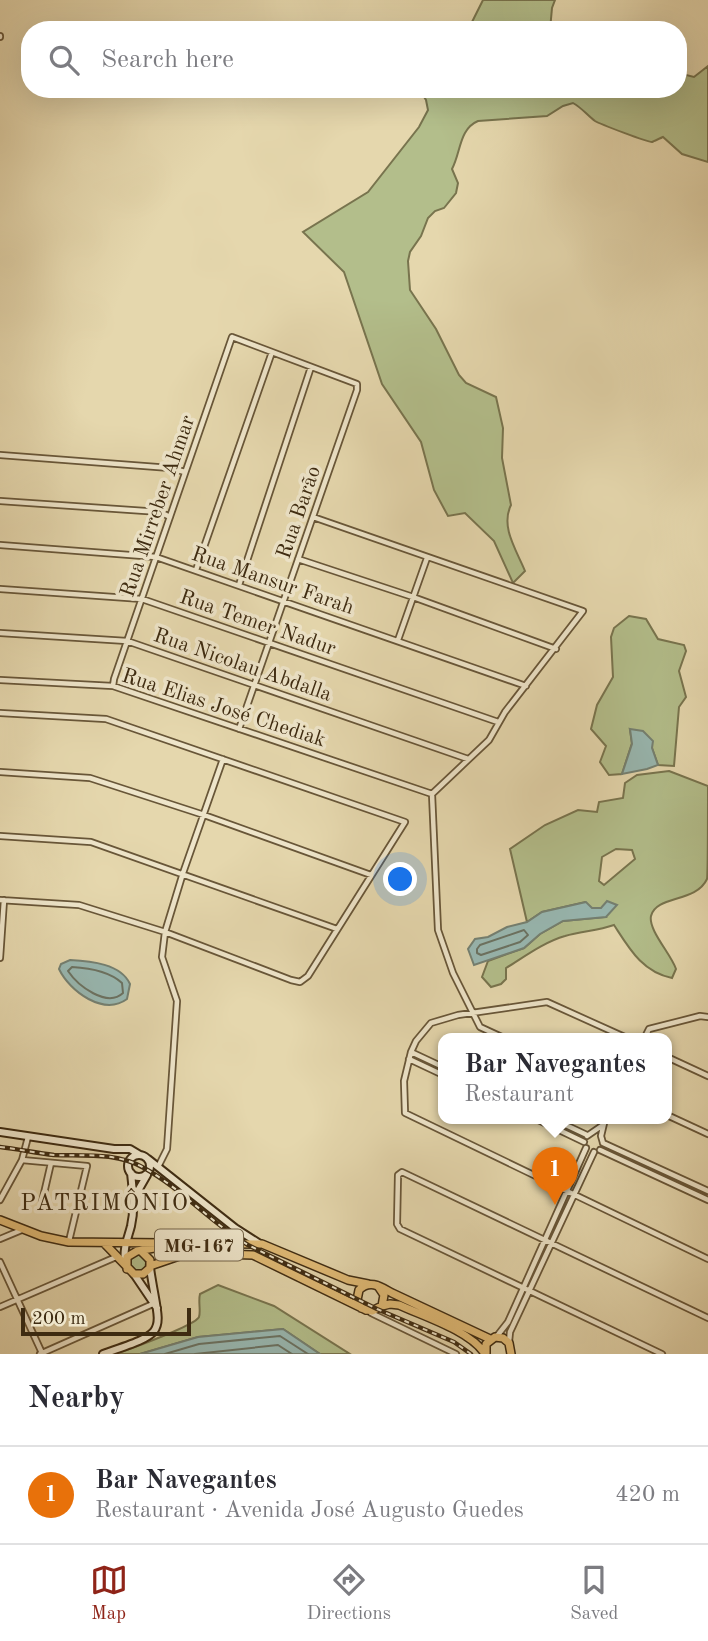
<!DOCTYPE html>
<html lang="en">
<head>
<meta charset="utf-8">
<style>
  body { margin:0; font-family:"Old Standard TT",serif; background:#f7f7f7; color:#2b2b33 }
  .scale { position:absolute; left:21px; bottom:18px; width:170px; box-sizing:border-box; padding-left:7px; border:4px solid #3e2b11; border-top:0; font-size:19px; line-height:24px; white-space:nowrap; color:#3e2b11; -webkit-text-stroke:5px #eee5ca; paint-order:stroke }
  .you { position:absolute; left:401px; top:880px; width:24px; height:24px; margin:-18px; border:5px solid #fff; border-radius:50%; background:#1a73e8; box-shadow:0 0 0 10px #1a73e833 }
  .badge { display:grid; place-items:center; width:46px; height:46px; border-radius:50%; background:#8f2418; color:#fff; font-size:23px; font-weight:700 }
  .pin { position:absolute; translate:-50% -58px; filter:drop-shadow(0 2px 4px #0008) }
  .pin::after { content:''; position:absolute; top:37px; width:24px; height:21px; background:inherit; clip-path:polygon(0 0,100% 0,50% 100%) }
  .popup { position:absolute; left:438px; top:1033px; width:234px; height:91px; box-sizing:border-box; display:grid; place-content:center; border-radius:14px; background:#fff; filter:drop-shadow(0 2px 5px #0005); font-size:23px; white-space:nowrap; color:#7c7c81 }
  .popup b { font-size:26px; color:#2b2b33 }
  .popup::after { content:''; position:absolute; left:50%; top:100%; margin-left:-14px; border:14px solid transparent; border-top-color:#fff }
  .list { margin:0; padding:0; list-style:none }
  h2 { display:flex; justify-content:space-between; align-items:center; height:91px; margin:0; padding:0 28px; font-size:30px }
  h2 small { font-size:23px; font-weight:400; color:#7c7c81 }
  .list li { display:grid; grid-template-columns:46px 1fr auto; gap:21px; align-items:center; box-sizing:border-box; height:98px; padding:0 28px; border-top:2px solid #e1e1e2 }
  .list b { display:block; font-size:26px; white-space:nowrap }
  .list p { margin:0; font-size:23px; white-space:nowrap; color:#7c7c81 }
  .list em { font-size:23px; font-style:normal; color:#7c7c81 }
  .icon { flex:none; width:38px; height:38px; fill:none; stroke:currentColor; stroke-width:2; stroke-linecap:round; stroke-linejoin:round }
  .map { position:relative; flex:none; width:708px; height:1354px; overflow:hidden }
  .search { position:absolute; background:#fff; box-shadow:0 7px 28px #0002; left:21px; right:21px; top:21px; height:77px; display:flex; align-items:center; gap:18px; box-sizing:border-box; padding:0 24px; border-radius:28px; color:#7c7c81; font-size:26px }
  .sheet { height:189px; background:#fff }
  nav { display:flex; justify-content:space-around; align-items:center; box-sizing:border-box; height:98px; border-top:2px solid #e1e1e2; background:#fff; font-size:19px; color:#7c7c81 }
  nav a { display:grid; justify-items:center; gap:4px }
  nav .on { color:#8f2418 }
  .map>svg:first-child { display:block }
  .green { fill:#b3be8b; stroke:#78744e; stroke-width:2; fill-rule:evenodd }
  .water { fill:#98b8b2; stroke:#748072; stroke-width:2 }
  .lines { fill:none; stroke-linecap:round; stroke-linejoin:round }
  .shore { stroke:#6b7262; stroke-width:2 }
  .street-casing { stroke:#685638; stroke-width:8 }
  .secondary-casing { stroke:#3e2b11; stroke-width:10 }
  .primary-casing { stroke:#3e2b11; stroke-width:10 }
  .street { stroke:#eee5ca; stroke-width:4.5 }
  .secondary { stroke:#eee5ca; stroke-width:6 }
  .primary { stroke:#e2bc76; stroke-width:7 }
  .rail-casing { stroke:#3e2b11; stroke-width:4.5 }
  .rail { stroke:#eee5ca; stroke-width:2; stroke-dasharray:5; stroke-linecap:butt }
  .labels { text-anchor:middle; stroke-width:7; stroke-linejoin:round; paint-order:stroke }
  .shield { fill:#eee5ca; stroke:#736348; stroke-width:2 }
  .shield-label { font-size:19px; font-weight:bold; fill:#3e2b11 }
  .street-label { font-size:21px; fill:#3e2b11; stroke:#eee5ca }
  .neighbourhood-label { font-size:23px; letter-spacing:2px; fill:#3e2b11; stroke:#eee5ca }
</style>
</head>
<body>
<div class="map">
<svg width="708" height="1354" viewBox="0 0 708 1354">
  <rect width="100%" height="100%" fill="#e5d7ad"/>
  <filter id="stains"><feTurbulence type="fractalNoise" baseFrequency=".00286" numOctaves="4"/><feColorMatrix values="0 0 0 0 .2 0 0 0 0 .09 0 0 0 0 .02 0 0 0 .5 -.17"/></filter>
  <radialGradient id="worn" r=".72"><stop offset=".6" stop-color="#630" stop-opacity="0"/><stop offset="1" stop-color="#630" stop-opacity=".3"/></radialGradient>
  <path class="green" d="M483,0H555L552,8L550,30H465L470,26Z
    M708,66V162L682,154L663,137C661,138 654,141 652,142C647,142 600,124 595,121C587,115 582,108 573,103L563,106L547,116L478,121C459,129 461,152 452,169L458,183L456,193L444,208L435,211L428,218L421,236L410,252L408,261L410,290L436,329L459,375L466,383L496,397L503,428L502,458L511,505C500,527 517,551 525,571L513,583L494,541L465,513L448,516L434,490L421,442L382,384L344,272L303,232L368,192L419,127L428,110L426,100L419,89H678V73L694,77Z
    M629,616L646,619L658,639L684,645L686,651L679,671L686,697L679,707L674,766L658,765L652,748L630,730L632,743L622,774L609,775L600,762L606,746L591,729L597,705L613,677L611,637L614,628Z
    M669,771L708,786C708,800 708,872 707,879C696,903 656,895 651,916C648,930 671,954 676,969L672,978C642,972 629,948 614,925C597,931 581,931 565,936C544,942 524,957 506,968V979L501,984L491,987L482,977L488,961L524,948L540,934L563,921L606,917L601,908L592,909L585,902L542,912L527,922L510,849L545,825L578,810L597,812L599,802L623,798L625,783L637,775ZM616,849L632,850L635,859L604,885L599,881L602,857Z
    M130 1263a8 8 0 1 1 16 0a8 8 0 1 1-16 0Z
    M218,1285L274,1306L350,1354H320L283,1329L198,1337L140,1354H116C129,1349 195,1326 199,1317C201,1311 198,1301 200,1294Z"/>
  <path class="water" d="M630,729L643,731L653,741L652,748L658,765L647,769L622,774L632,744Z
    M607,901L617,905L606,917L563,921L540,934L524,948L474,965L468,949L475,939L488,937L507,927L527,922L542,912L586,902L592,908H601Z
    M70,960C91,961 121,964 130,984L127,999C104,1016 70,992 59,969L61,964Z
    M283,1329L320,1354H140L198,1337Z"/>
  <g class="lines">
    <path class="shore" d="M524,930L528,935L520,942L481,955L477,953V949L480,945Z
      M72,967C90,968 109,971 122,983L123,993C107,1008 78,986 68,971Z
      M165,1354L199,1344L280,1336L308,1354
      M195,1354L278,1345L292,1354"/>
    <g class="street-casing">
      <path id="street" d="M0,36V37
        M0,455L170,468L185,472
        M0,501L160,512L170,517
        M313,517L583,611L505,712L489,740L432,794
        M0,545L156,557L526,686
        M298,559L413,597L556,649
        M196,570L272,352
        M239,585L311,367
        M0,589L142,599L498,722
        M0,633L127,641L468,759
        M398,640L427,558
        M0,680L113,686L432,794
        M113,686L114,679L232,337L357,384V390L239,729
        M0,713L106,719L405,822L308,976L300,982L291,980L165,932L79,905L0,900
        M0,772L90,778L204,815L371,875
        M432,794L438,930L453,973L480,1027L506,1039
        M0,836L91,842L337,929
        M0,958L4,900
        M629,1039L547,1002L458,1015L431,1023L416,1041L411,1052L404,1081L405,1113L708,1259
        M644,1039L649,1029L700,1016L708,1017
        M411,1052L443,1067
        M667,1057L708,1076
        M409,1059L443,1075
        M667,1115L708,1134
        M536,1119L584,1142
        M553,1119L587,1135
        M587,1136L603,1125
        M603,1143L708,1191
        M603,1143L601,1136L605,1119
        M600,1150L708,1200
        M22,1160L87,1166L69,1241
        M159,1165L167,1149L177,1001L162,957L165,932L183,873L223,759
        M0,1200L22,1160L28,1137
        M42,1202L51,1163
        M0,1239L24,1229
        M0,1262L42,1353
        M0,1307L116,1257
        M371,1313L456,1354
        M497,1336L508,1322L586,1148
        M509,1342L510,1332L594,1152
        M40,1354L155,1303
        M662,1354L400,1229L397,1224L398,1175L402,1172L708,1318"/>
    </g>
    <g class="secondary-casing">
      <path id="secondary" d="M0,1132L114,1149H130L140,1155
        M128 1166a11 11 0 1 1 22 0a11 11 0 1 1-22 0Z
        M148,1159L235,1228L260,1244
        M135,1196L147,1175
        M125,1261C123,1248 128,1238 131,1226C135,1208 133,1191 131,1173
        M134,1274L157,1308
        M103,1354C172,1330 160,1336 150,1268"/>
    </g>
    <g class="primary-casing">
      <path id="primary" d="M0,1220L41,1236L69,1242L262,1244L348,1280L368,1284
        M105,1244L134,1274H143L150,1268V1260L142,1252
        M150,1266L188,1253L253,1255L366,1310
        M127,1269V1257L137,1251L160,1247
        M378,1286L384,1295L382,1306L372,1311L361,1308L357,1300L359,1290C370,1279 381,1287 392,1293L490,1339
        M382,1306L390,1304L399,1305C423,1316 471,1331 485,1354
        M486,1353V1344L495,1337L503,1338L509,1343L511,1354"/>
    </g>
    <use href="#street" class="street"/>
    <use href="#secondary" class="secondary"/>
    <use href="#primary" class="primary"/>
    <g class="rail-casing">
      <path id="rail" d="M0,1147C18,1149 36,1153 54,1155C84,1156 116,1152 144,1168C182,1189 211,1223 248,1245L377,1309L454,1342L471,1354"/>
    </g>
    <use href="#rail" class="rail"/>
  </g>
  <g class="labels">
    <rect class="shield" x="155" y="1229.5" width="88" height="31" rx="5"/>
    <g class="shield-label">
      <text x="199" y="1252">MG-167</text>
    </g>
    <g class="street-label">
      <text transform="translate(157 506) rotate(-71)" y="7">Rua Mirreber Ahmar</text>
      <text transform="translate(298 512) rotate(-71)" y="7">Rua Barão</text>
      <text transform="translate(273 580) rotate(19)" y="7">Rua Mansur Farah</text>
      <text transform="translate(258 622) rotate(19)" y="7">Rua Temer Nadur</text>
      <text transform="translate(243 664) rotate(19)" y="7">Rua Nicolau Abdalla</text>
      <text transform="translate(224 707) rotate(18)" y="7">Rua Elias José Chediak</text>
    </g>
    <g class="neighbourhood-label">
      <text x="105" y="1210">PATRIMÔNIO</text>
    </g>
  </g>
  <rect width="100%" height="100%" filter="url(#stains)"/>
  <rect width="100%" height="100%" fill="url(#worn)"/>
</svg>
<div class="scale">200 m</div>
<div class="you"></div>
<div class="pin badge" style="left:555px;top:1205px;background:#e8710a">1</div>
<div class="popup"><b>Bar Navegantes</b>Restaurant</div>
<div class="search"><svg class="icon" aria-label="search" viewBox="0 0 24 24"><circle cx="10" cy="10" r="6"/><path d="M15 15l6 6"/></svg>Search here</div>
</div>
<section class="sheet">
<h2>Nearby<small></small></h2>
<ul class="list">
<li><span class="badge" style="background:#e8710a">1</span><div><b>Bar Navegantes</b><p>Restaurant · Avenida José Augusto Guedes</p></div><em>420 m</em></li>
</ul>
</section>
<nav>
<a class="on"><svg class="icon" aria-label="map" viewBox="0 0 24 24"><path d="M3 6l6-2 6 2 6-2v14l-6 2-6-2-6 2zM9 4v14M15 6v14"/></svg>Map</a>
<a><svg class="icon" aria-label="directions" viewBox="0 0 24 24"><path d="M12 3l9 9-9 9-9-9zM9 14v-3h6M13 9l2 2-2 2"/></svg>Directions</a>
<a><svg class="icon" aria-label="saved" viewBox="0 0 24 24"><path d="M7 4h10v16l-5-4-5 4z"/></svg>Saved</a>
</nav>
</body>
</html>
